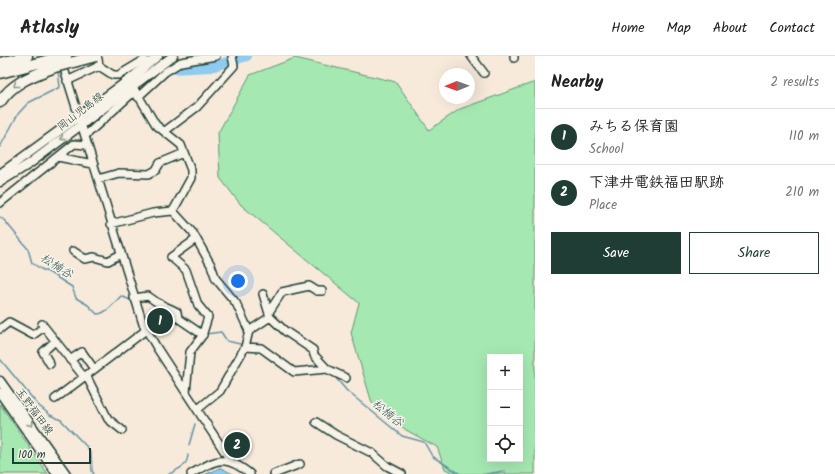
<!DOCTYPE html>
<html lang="en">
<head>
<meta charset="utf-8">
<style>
  body { margin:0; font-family:Kalam,"Klee One",sans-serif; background:#f2f2f2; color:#222 }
  .controls { position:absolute; right:12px; bottom:12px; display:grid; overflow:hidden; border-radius:0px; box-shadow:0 4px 16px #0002 }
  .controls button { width:36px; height:36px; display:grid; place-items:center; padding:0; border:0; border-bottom:1px solid #e0e0e0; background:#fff; color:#222; font:20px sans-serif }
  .compass { position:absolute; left:439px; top:12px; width:36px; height:36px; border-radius:50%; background:#fff; box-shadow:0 4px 16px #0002; rotate:269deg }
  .scale { position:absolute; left:12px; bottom:10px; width:79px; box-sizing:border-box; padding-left:4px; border:2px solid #1f3d34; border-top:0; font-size:11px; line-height:14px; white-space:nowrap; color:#1f3d34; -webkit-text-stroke:3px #f7f3e8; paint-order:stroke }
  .you { position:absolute; left:238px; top:225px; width:14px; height:14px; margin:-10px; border:3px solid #fff; border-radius:50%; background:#1a73e8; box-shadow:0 0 0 6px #1a73e833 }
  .badge { display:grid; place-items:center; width:26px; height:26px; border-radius:50%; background:#1f3d34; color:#fff; font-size:13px; font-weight:700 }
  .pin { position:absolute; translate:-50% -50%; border:2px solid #fff; box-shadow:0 1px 4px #0006 }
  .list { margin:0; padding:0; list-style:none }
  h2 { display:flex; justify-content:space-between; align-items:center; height:52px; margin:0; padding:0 16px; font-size:17px }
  h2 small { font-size:13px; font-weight:400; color:#767676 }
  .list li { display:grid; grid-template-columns:26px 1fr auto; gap:12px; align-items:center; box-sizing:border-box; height:56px; padding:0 16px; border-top:1px solid #e0e0e0 }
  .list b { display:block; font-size:15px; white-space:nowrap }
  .list p { margin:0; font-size:13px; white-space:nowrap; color:#767676 }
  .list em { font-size:13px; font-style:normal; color:#767676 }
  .actions { display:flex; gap:8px; padding:12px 16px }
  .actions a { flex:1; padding:9px 0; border:1px solid #1f3d34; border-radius:0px; text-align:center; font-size:14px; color:#1f3d34 }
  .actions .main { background:#1f3d34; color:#fff }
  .icon { flex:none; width:22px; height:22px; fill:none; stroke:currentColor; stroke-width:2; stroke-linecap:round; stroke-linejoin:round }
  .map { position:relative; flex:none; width:535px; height:418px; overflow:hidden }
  header { display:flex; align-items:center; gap:24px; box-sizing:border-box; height:56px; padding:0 20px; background:#fff; border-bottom:1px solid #e0e0e0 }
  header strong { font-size:19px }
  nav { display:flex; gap:22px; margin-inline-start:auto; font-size:14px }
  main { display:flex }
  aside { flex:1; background:#fff }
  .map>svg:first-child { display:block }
  .green { fill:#a5e8b2; stroke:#629273; fill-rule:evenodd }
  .water { fill:#8ecbee; stroke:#6292a4 }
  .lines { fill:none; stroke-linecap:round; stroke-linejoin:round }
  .stream { stroke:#6292a4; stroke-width:1.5 }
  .river { stroke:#8ecbee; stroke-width:10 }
  .minor-casing { stroke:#1f3d34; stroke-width:10 }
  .major-casing { stroke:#1f3d34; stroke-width:11 }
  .highway-casing { stroke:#1f3d34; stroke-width:13 }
  .minor { stroke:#f7f3e8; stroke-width:7 }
  .major { stroke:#f7f3e8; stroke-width:8 }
  .highway { stroke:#f7f3e8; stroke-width:10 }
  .highway-bridge-casing { stroke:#1f3d34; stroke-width:13; stroke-linecap:butt }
  .highway-bridge { stroke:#f7f3e8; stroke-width:10 }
  .oneway { stroke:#8b988e }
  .labels { text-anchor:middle; stroke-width:3; stroke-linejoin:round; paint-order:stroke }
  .street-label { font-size:11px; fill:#1f3d34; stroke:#f7f3e8 }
  .water-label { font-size:12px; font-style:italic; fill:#355959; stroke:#f7f3e8 }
</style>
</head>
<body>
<header>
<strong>Atlasly</strong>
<nav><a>Home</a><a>Map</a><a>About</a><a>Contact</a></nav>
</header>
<main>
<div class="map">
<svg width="535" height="418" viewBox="0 0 535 418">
  <rect width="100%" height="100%" fill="#f7eadb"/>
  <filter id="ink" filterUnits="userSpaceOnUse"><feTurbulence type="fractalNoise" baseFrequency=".025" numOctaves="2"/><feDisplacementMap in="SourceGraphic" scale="8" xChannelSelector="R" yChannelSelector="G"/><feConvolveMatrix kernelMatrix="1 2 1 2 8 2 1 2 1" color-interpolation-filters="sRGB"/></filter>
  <g filter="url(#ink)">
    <path class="green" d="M295,2L396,26L429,74L460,53L535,26V418H456L445,413L437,391L406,374L372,347L351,277L359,247L241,149L220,122L218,77L250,19ZM490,301H520V403H490Z
      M0,348L48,418H0Z"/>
    <path class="water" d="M221,412L233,418H206Z"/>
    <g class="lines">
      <path class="stream" d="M0,91L18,58L28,47L60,31L58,14
        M0,161L5,165L28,193L32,207L41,213L50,217L72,231L76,242L88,249L97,258C106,258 114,247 121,240L130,244
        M154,249L161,252
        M206,278L221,276L227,285L240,288
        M0,303L38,349L50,359L61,364L87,391L91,398L92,415L94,418
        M335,321L347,335L402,380L424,386L432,400L460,418
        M189,389L195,368
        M169,418C178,413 187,411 188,399
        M486,418L504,415L506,418"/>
      <path class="river" d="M172,13L211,11L247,0"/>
      <g class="minor-casing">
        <path id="minor" d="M471,0L484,17
          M514,0V2
          M98,3L99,10L113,19H119L144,4L150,7
          M62,6L143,268L157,292L230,404
          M67,25L99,10
          M130,26L156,69L181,89L191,114V122L173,155
          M138,41L165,16L181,6L216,0
          M165,75L197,51L234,10L232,0
          M85,80L135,35
          M58,101L93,108
          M98,123L119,117L149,118L156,114L160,107L184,97
          M0,147L74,88L87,89
          M173,155L193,177L211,209L216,223L236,247L249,275L245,291L220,335L198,353
          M111,168L153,157L173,155
          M73,195L85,203L94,201L108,205L121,198
          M263,238L270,261L285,275L313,294L314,299L327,313
          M134,242L148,240C160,250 164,249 177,256L178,262L203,279
          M269,256L282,236L309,230L317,235H322
          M42,268L84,321
          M0,273L9,266L33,279L44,271
          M249,275L270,261
          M245,291L261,292L294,316L327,313L346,322
          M70,304L82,296L94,313
          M50,308L43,296L55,285
          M86,319L108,363L122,374
          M186,336L190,296L202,280L208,261L198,249L186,214L171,201L196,183
          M55,343L146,274
          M316,366L336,379L372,397L387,410L402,418
          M191,418C217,403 225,398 250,418
          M274,418L300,408"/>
      </g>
      <g class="major-casing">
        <path id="major" d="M0,118L130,23L158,0
          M0,126L29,108L173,0
          M0,325L66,418
          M0,337L57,418"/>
      </g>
      <g class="highway-casing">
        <path id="highway" d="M0,7L27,0
          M0,17L53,3
          M0,46C13,26 34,19 55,11"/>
      </g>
      <use href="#minor" class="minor"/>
      <use href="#major" class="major"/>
      <use href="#highway" class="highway"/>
      <g class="highway-bridge-casing">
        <path id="highway-bridge" d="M53,3L66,0
          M55,11L96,0"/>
      </g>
      <use href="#highway-bridge" class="highway-bridge"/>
    </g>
    <defs><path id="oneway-chevron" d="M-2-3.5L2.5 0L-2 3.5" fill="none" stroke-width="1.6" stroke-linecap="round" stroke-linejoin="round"/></defs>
    <g class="oneway">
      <use href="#oneway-chevron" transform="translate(16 29) rotate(142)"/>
      <use href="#oneway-chevron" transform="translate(63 82) rotate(143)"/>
      <use href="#oneway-chevron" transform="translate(31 368) rotate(54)"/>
    </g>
  </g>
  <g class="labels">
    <g class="street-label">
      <text transform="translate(80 55) rotate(-38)" y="4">岡山児島線</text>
      <text transform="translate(35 355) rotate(54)" y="4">玉野福田線</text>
    </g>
    <g class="water-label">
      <text transform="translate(57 210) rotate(33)" y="4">松楠谷</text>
      <text transform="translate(388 357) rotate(39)" y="4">松楠谷</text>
    </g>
  </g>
</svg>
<div class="controls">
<button>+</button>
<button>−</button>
<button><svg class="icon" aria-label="locate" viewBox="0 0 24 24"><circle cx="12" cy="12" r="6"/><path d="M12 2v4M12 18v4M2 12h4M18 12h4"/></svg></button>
</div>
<svg class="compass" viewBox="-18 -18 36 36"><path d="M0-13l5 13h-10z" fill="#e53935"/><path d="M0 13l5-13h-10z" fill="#767676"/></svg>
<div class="scale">100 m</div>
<div class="you"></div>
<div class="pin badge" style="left:160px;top:265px">1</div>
<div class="pin badge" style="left:237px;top:389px">2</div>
</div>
<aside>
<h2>Nearby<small>2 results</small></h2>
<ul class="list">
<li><span class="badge">1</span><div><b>みちる保育園</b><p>School</p></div><em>110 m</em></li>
<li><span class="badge">2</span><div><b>下津井電鉄福田駅跡</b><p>Place</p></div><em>210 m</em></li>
</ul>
<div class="actions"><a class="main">Save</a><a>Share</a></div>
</aside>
</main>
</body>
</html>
